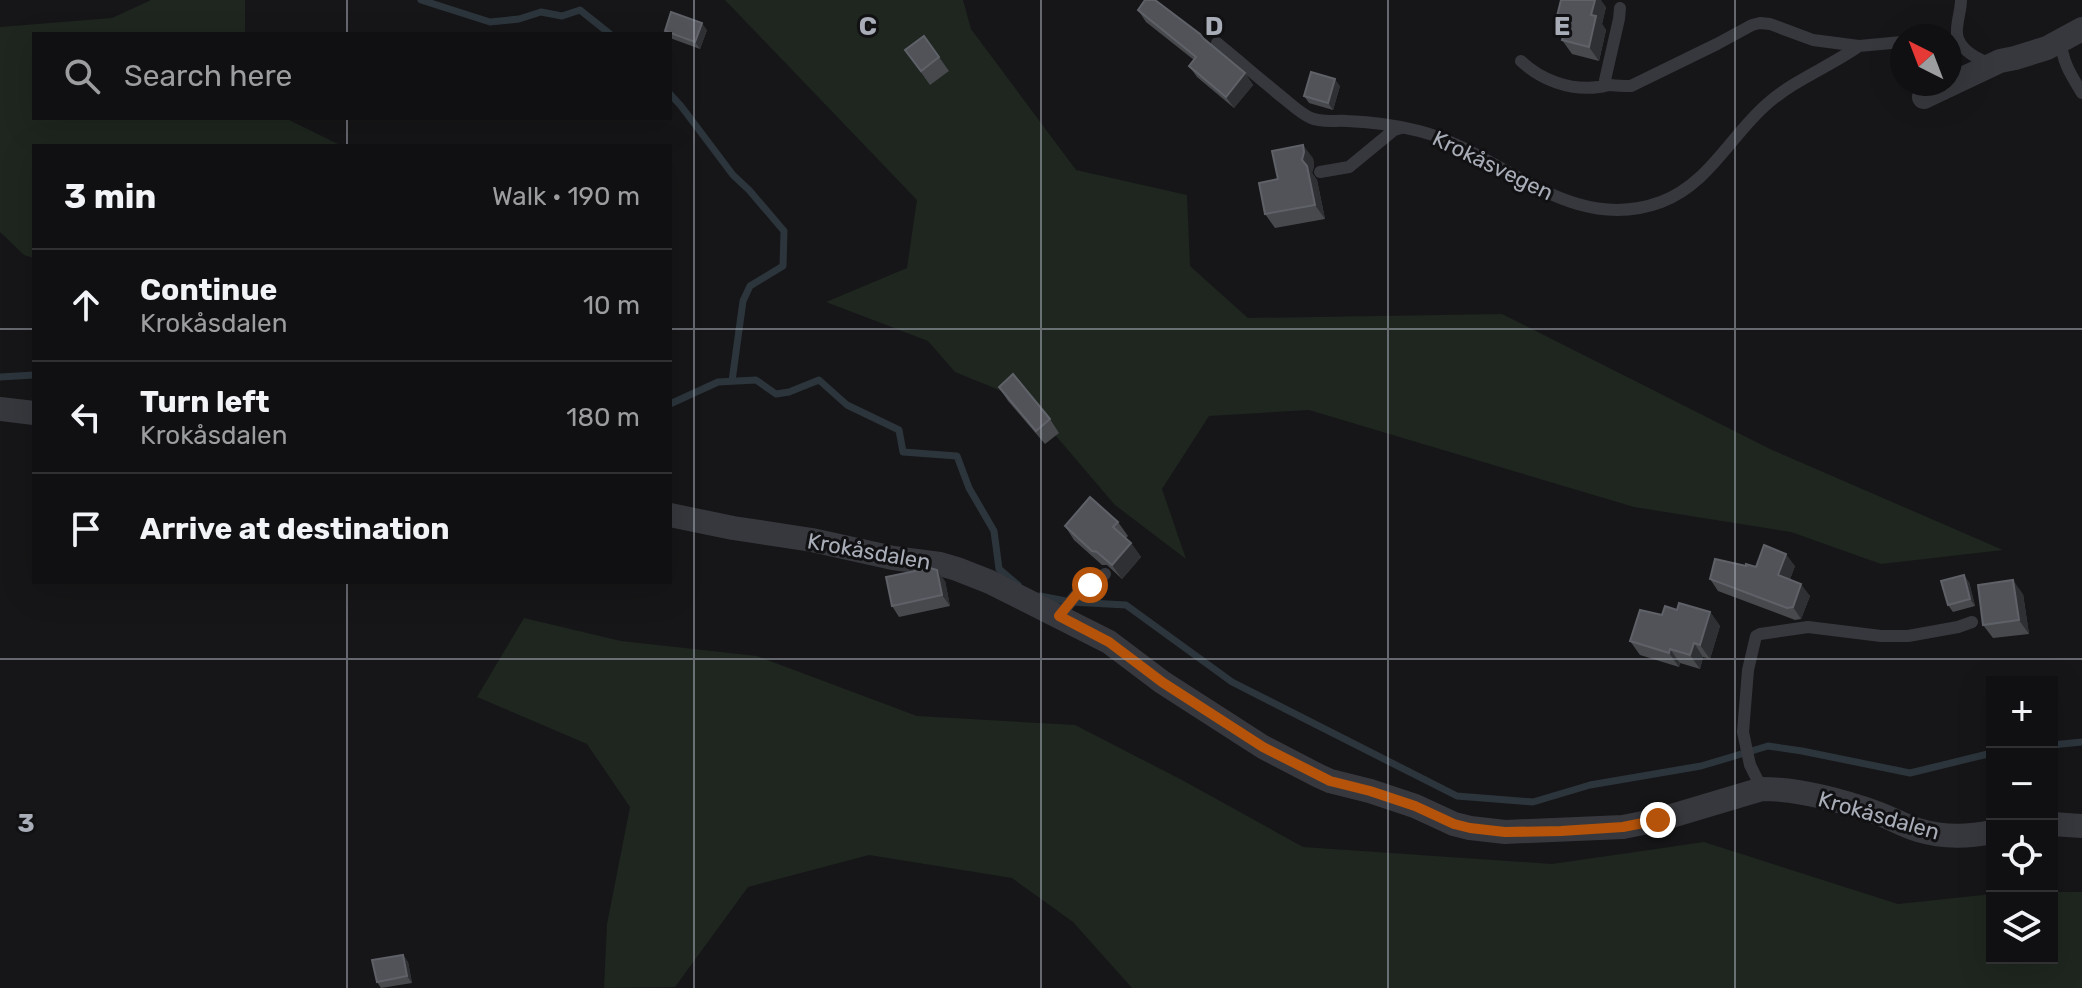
<!DOCTYPE html>
<html lang="en">
<head>
<meta charset="utf-8">
<style>
  body { margin:0; font-family:Rubik,sans-serif; background:#1e1e20; color:#f1f3f6 }
  .controls { position:absolute; right:24px; bottom:24px; display:grid; overflow:hidden; border-radius:0px; box-shadow:0 8px 32px #0002 }
  .controls button { width:72px; height:72px; display:grid; place-items:center; padding:0; border:0; border-bottom:2px solid #303032; background:#101012; color:#f1f3f6; font:40px sans-serif }
  .compass { position:absolute; left:1890px; top:24px; width:72px; height:72px; border-radius:50%; background:#101012; box-shadow:0 8px 32px #0002; rotate:318deg }
  .stop { position:absolute; width:24px; height:24px; margin:-18px; border:6px solid #b45309; border-radius:50%; background:#fff }
  .stop.end { background:#b45309; border-color:#fff; box-shadow:0 2px 8px #0008 }
  .list { margin:0; padding:0; list-style:none }
  h2 { display:flex; justify-content:space-between; align-items:center; height:104px; margin:0; padding:0 32px; font-size:34px }
  h2 small { font-size:26px; font-weight:400; color:#9c9d9f }
  .list li { display:grid; grid-template-columns:52px 1fr auto; gap:24px; align-items:center; box-sizing:border-box; height:112px; padding:0 32px; border-top:2px solid #303032 }
  .list b { display:block; font-size:30px; white-space:nowrap }
  .list p { margin:0; font-size:26px; white-space:nowrap; color:#9c9d9f }
  .list em { font-size:26px; font-style:normal; color:#9c9d9f }
  .icon { flex:none; width:44px; height:44px; fill:none; stroke:currentColor; stroke-width:2; stroke-linecap:round; stroke-linejoin:round }
  .map { position:relative; flex:none; width:2082px; height:988px; overflow:hidden }
  .search { position:absolute; background:#101012; box-shadow:0 8px 32px #0002; left:32px; top:32px; width:640px; height:88px; display:flex; align-items:center; gap:20px; box-sizing:border-box; padding:0 28px; border-radius:0px; color:#9c9d9f; font-size:30px }
  .panel { position:absolute; background:#101012; box-shadow:0 8px 32px #0002; left:32px; top:144px; width:640px; height:440px; border-radius:0px }
  .map>svg:first-child { display:block }
  .green { fill:#1e261f }
  .lines { fill:none; stroke-linecap:round; stroke-linejoin:round }
  .stream { stroke:#2c353c; stroke-width:7 }
  .lane { stroke:#37383d; stroke-width:12 }
  .street { stroke:#37383d; stroke-width:24 }
  .wall { fill:#47494d }
  .shaded-wall { fill:#2f3033 }
  .building { fill:#525359; stroke:#5f6168; stroke-width:2 }
  .route { stroke:#b45309; stroke-width:10 }
  .grid { fill:none; stroke:#a8adb8; stroke-width:2; stroke-opacity:0.55 }
  .labels { text-anchor:middle; stroke-width:6; stroke-linejoin:round; paint-order:stroke }
  .street-label { font-size:22px; fill:#a8adb8; stroke:#111113 }
  .grid-label { font-size:26px; text-anchor:middle; font-weight:bold; fill:#a8adb8; stroke:#111113; stroke-width:6; stroke-linejoin:round; paint-order:stroke }
</style>
</head>
<body>
<div class="map">
<svg width="2082" height="988" viewBox="0 0 2082 988">
  <rect width="100%" height="100%" fill="#161618"/>
  <path class="green" d="M151,0H245V34H34V118H285L342,146H34V258L24,255L0,232V27L112,18Z
    M725,0H963L971,29L1076,170L1187,195L1190,266L1248,318L1502,314L1770,449L2003,550L1881,564L1791,532L1634,507L1309,410L1209,416L1162,489L1186,559L1115,505L1026,401L955,372L928,341L826,302L907,268L917,200Z
    M524,618L621,641L757,656L917,716L1075,725L1182,780L1303,847L1552,864L1704,842L1898,904L1992,894V958H2052V892H2082V988H1132L1073,922L1012,878L869,855L748,887L675,987L604,988L607,924L630,807L587,744L477,697Z"/>
  <g class="lines">
    <path class="stream" d="M421,0L490,22L519,19L541,12L562,16L580,10L610,34
      M670,94L681,106L733,175L749,190L784,231L783,266L750,286L743,301L732,381
      M0,377L34,375
      M670,404L718,382L756,380L776,394L789,392L819,380L847,405L899,430L903,452L957,456L969,488L994,531L999,569L1018,585
      M1040,596L1071,602L1126,605L1232,682L1457,796L1533,802L1590,785L1701,766L1768,746L1802,751L1910,773L1992,753
      M2052,745L2082,742"/>
    <path class="lane" d="M1961,0C1961,11 1956,23 1957,34C1958,49 1978,60 1991,63
      M2061,40C2062,62 2071,75 2082,93
      M1217,43C1239,61 1260,79 1282,97C1291,104 1301,114 1311,118C1322,123 1336,120 1347,121C1371,122 1396,125 1419,131C1501,152 1569,236 1661,202C1709,184 1731,135 1767,104C1794,80 1829,67 1859,46
      M1521,61C1541,80 1570,91 1599,87C1607,86 1604,85 1611,85C1618,86 1624,86 1631,86L1717,44L1752,25L1760,23L1770,24L1813,40L1859,46L1902,42
      M1609,85L1605,80L1619,19L1620,8
      M1320,172L1349,167L1394,130L1401,128
      M1059,616L1077,594L1105,574
      M1762,789L1750,765L1743,732L1748,670L1756,636L1760,634L1808,627L1881,636H1908L1958,627L1972,622"/>
    <path class="street" d="M1924,97L2000,61L2015,58L2047,48L2082,29
      M0,409L34,413
      M670,515L733,528L812,540L893,558L940,564L957,569L990,582L1109,642L1162,682L1263,747L1319,776L1330,781L1370,791L1415,806L1454,824L1470,828L1505,832L1623,827L1658,820L1762,789C1801,789 1840,800 1877,813C1891,818 1904,826 1918,830C1941,837 1968,837 1992,832
      M2052,824L2082,826"/>
  </g>
  <path class="wall" d="M1606,7L1602,24L1606,30L1599,61L1572,54L1562,40L1565,28L1557,16Z
    M1138,10L1203,38L1245,73L1253,85L1234,108L1197,77L1189,66L1194,60L1146,22Z
    M707,30L700,49L670,38V34H667L665,31Z
    M924,36L949,71L930,85L905,50Z
    M1340,86L1333,110L1309,103L1304,96Z
    M1313,158L1314,166L1312,173L1317,180L1325,219L1275,228L1265,214L1278,179Z
    M999,387L1050,419L1059,433L1045,444L1008,401Z
    M1118,522L1128,536L1126,538L1131,543L1141,557L1122,579L1107,565H1102L1074,540L1065,526Z
    M1746,566L1756,567L1795,566L1790,579L1810,596L1801,619L1795,620L1718,591L1710,579Z
    M945,581L950,606L899,617L892,606Z
    M1969,582L1975,606L1953,612L1948,605Z
    M2023,594L2029,634L1993,638L1983,625Z
    M1677,610L1710,612L1720,626L1710,659L1703,657L1700,669L1680,663L1679,667L1640,655L1630,641L1662,615Z
    M403,955L408,962L412,983L381,988L377,982Z"/>
  <path class="shaded-wall" d="M1595,0H1601L1606,7L1602,24L1606,30L1599,61L1589,47L1591,15Z
    M702,23L707,30L700,49L695,42Z
    M1245,73L1253,85L1234,108L1226,97Z
    M1335,79L1340,86L1333,110L1328,103Z
    M1303,145L1313,158L1314,166L1312,173L1317,180L1325,219L1315,205L1302,160Z
    M1131,543L1141,557L1122,579L1112,565Z
    M1786,554L1795,566L1787,587L1778,575Z
    M937,570L945,581L950,606L942,595Z
    M1964,575L1969,582L1975,606L1970,599Z
    M2013,580L2023,594L2029,634L2019,620Z
    M1801,584L1810,596L1801,619L1793,607Z
    M1710,612L1720,626L1710,659L1700,645Z
    M1694,643L1703,657L1700,669L1690,655Z
    M1670,649L1680,663L1679,667L1669,653Z
    M403,955L408,962L412,983L407,976Z"/>
  <path class="building" d="M1145,0H1155L1200,34L1203,38L1245,73L1226,97L1189,66L1196,57L1138,10Z
    M1561,0H1595L1591,15L1596,16L1589,47L1562,40L1567,19L1557,16Z
    M671,12L702,23L695,42L665,31Z
    M924,36L939,57L921,71L905,50Z
    M1311,72L1335,79L1328,103L1304,96Z
    M1303,145L1304,152L1302,160L1307,166L1315,205L1265,214L1259,183L1278,179L1272,151Z
    M1013,374L1050,419L1036,431L999,387Z
    M1090,497L1118,522L1113,527L1131,543L1112,565L1097,552L1092,551L1065,526Z
    M1764,545L1786,554L1778,575L1801,584L1793,607L1787,608L1710,579L1715,559L1746,566V564L1756,567Z
    M930,568L937,570L942,595L892,606L886,577Z
    M1964,575L1970,599L1948,605L1941,581Z
    M2013,580L2019,620L1983,625L1978,585Z
    M1679,603L1710,612L1700,645L1694,643L1690,655L1670,649L1669,653L1630,641L1640,610L1662,615L1665,606L1677,610Z
    M403,955L407,976L377,982L372,960Z"/>
  <g class="lines">
    <path class="route" d="M1090,585L1077,594L1059,616L1109,642L1162,682L1263,747L1330,781L1370,791L1415,806L1454,824L1470,828L1505,832L1561,831L1623,827L1658,820"/>
  </g>
  <path class="grid" d="M347,0V34M694,0V988M1041,0V988M1388,0V988M1735,0V988M347,118V146M0,329H34M670,329H2082M347,582V988M0,659H2082"/>
  <g class="labels">
    <g class="street-label">
      <text transform="translate(1493 165) rotate(26)" y="8">Krokåsvegen</text>
      <text transform="translate(869 551) rotate(10)" y="8">Krokåsdalen</text>
      <text transform="translate(1879 815) rotate(16)" y="8">Krokåsdalen</text>
    </g>
  </g>
  <g class="grid-label">
    <text x="868" y="35">C</text>
    <text x="1214" y="35">D</text>
    <text x="1562" y="35">E</text>
    <text x="26" y="832">3</text>
  </g>
</svg>
<div class="controls">
<button>+</button>
<button>−</button>
<button><svg class="icon" aria-label="locate" viewBox="0 0 24 24"><circle cx="12" cy="12" r="6"/><path d="M12 2v4M12 18v4M2 12h4M18 12h4"/></svg></button>
<button><svg class="icon" aria-label="layers" viewBox="0 0 24 24"><path d="M12 4l9 5-9 5-9-5zM3 14l9 5 9-5"/></svg></button>
</div>
<svg class="compass" viewBox="-18 -18 36 36"><path d="M0-13l5 13h-10z" fill="#e53935"/><path d="M0 13l5-13h-10z" fill="#9c9d9f"/></svg>
<div class="stop" style="left:1090px;top:585px"></div>
<div class="stop end" style="left:1658px;top:820px"></div>
<div class="search"><svg class="icon" aria-label="search" viewBox="0 0 24 24"><circle cx="10" cy="10" r="6"/><path d="M15 15l6 6"/></svg>Search here</div>
<section class="panel">
<h2>3 min<small>Walk · 190 m</small></h2>
<ul class="list">
<li><svg class="icon" aria-label="ahead" viewBox="0 0 24 24"><path d="M12 20V5M6 11l6-6 6 6"/></svg><div><b>Continue</b><p>Krokåsdalen</p></div><em>10 m</em></li>
<li><svg class="icon" aria-label="left" viewBox="0 0 24 24"><path d="M17 20v-9H6M10 6l-5 5 5 5"/></svg><div><b>Turn left</b><p>Krokåsdalen</p></div><em>180 m</em></li>
<li><svg class="icon" aria-label="arrive" viewBox="0 0 24 24"><path d="M6 21V4h12l-3 4 3 4H6"/></svg><div><b>Arrive at destination</b></div></li>
</ul>
</section>
</div>
</body>
</html>
